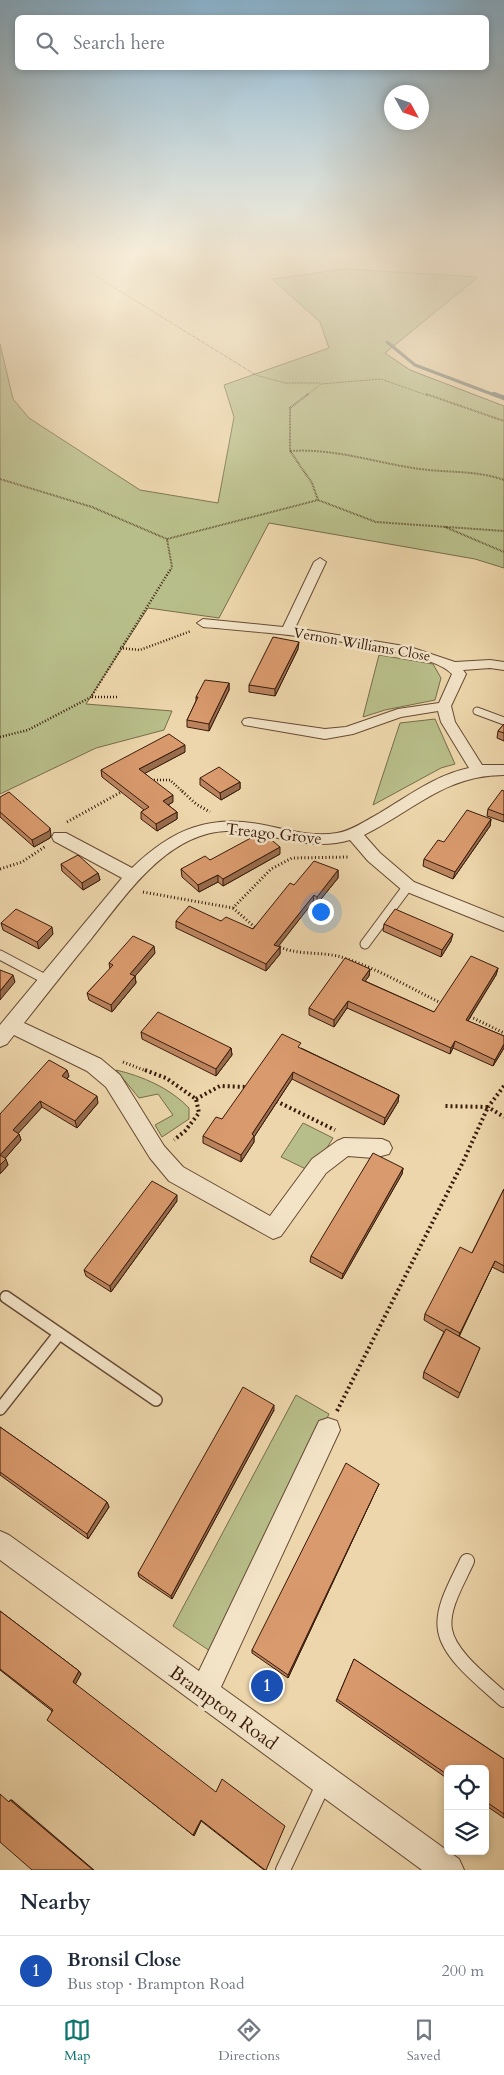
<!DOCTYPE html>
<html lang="en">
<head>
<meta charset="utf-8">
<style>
  body { margin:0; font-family:Cardo,serif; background:#f2f2f3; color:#1f2937 }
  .controls { position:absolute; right:15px; bottom:15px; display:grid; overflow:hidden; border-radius:8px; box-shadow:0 2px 8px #0003 }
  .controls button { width:45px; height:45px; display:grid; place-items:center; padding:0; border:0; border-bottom:1px solid #e0e1e3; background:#fff; color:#1f2937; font:25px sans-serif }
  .compass { position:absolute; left:384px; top:85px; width:45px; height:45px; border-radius:50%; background:#fff; box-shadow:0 2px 8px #0003; rotate:130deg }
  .you { position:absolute; left:320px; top:911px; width:18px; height:18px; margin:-12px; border:4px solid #fff; border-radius:50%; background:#1a73e8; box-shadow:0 0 0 8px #1a73e833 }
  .badge { display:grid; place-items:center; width:32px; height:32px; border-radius:50%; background:#0f766e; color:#fff; font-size:16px; font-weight:700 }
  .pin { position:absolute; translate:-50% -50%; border:2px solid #fff; box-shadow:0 1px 5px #0006 }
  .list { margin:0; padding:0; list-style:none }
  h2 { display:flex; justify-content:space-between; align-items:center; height:65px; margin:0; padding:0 20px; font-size:21px }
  h2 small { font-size:16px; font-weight:400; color:#747a83 }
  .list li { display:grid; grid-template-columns:32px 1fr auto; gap:15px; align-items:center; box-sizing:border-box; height:70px; padding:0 20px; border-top:1px solid #e0e1e3 }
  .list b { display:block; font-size:19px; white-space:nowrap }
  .list p { margin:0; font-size:16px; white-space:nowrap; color:#747a83 }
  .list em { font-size:16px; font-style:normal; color:#747a83 }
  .icon { flex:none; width:28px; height:28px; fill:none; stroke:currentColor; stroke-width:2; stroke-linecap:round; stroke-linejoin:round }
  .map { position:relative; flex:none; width:504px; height:1870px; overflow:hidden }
  .search { position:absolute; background:#fff; box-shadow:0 2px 8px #0003; left:15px; right:15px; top:15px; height:55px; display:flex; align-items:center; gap:12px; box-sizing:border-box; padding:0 18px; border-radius:8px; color:#747a83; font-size:19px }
  .sheet { height:135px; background:#fff }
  nav { display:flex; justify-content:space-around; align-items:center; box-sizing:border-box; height:70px; border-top:1px solid #e0e1e3; background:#fff; font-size:14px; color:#747a83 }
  nav a { display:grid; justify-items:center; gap:2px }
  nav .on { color:#0f766e }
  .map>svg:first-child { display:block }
  .green { fill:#b8be89; stroke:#786c4a }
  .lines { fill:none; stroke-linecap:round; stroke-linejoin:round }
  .stream-far1 { stroke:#747970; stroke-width:3 }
  .stream { stroke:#747970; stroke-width:4.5 }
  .service-far3-casing { stroke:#664a34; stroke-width:9 }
  .service-far2-casing { stroke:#664a34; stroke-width:11 }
  .service-far1-casing { stroke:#664a34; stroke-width:14 }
  .service-casing { stroke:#664a34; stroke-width:16 }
  .minor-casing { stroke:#664a34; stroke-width:2 }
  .path-far4 { stroke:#391b0c; stroke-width:1; stroke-dasharray:0.5 1; stroke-linecap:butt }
  .path-far3 { stroke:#391b0c; stroke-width:2; stroke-dasharray:0.5 1; stroke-linecap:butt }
  .path-far2 { stroke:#391b0c; stroke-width:2.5; stroke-dasharray:1 2; stroke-linecap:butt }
  .path-far1 { stroke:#391b0c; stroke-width:3; stroke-dasharray:1 2.5; stroke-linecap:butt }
  .path { stroke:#391b0c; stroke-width:4; stroke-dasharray:2 3; stroke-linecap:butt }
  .service-far3 { stroke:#f3e4c8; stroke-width:7 }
  .service-far2 { stroke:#f3e4c8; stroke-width:9 }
  .service-far1 { stroke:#f3e4c8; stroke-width:11 }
  .service { stroke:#f3e4c8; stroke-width:14 }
  .minor { fill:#f3e4c8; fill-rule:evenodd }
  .wall { fill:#bb845e; stroke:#391b0c }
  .shaded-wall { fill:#986c4c; stroke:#391b0c }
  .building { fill:#d99a6d; stroke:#391b0c }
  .labels { text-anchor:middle; stroke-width:5; stroke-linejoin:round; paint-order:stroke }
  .far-street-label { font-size:14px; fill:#391b0c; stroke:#f3e4c8 }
  .street-label { font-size:16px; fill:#391b0c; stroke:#f3e4c8 }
  .near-street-label { font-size:19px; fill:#391b0c; stroke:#f3e4c8 }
</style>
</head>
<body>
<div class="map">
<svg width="504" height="1870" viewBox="0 0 504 1870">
  <rect width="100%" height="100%" fill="#edd6ab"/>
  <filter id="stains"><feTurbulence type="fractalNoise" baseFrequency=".004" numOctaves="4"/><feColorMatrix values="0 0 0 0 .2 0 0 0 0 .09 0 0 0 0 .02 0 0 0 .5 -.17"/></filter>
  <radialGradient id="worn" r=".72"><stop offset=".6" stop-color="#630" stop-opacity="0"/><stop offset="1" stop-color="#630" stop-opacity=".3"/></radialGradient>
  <path class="green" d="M345,269L478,277L385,353L410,370L504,406V568L475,559L269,523L219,618L148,608L86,704L172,711L164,730L96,748L0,794V344L13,399L29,418L140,490L218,503L234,417L224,385L329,348L320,322L272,279Z
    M379,655L433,664L441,678L435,700L385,710L363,717Z
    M435,719L455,764L441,768L373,805L400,723Z
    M116,1070C142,1076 170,1088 189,1108V1119L162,1137L155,1125L173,1115L158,1094L139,1098Z
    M303,1123L333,1138L312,1172L281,1157Z
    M296,1395L329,1414L210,1651L173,1626Z"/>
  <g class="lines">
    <path class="stream-far1" d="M387,342L415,365L497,396"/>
    <path class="stream" d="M494,394L504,398"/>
    <g class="service-far3-casing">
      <path id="service-far3" d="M477,711L504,721"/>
    </g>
    <g class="service-far2-casing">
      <path id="service-far2" d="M365,944L408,886
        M0,955L47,980"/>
    </g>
    <g class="service-far1-casing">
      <path id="service-far1" d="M6,1297L156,1400
        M0,1409L59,1334"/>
    </g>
    <g class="service-casing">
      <path id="service" d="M467,1561C458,1581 441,1608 445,1630C449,1656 486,1683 504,1700
        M283,1870L323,1785"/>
    </g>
    <g class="minor-casing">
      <path id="minor" d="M320,558L326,562L295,628L410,647L455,662L490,660L504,662V670L490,668L463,670L466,674L451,706L455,722L482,765H504V775C445,775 413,811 364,835L380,853L414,882L504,918V931L402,890L368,861L350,840C307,853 268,830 226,831C165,834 125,897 91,939C68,967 46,995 24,1023L101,1059L120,1075L164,1146L183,1167L270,1216L312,1159L337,1141L344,1138L382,1139L389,1142L392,1148L389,1154L373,1158L348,1156L326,1173L281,1236L273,1239L169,1181L150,1158L106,1087L87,1071L14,1035L7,1044L0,1047V1025L122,878L54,841L52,837L54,833H66L132,868C173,828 211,813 269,826C291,831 314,837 337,833C351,831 365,821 378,814C407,797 435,775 469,768L441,722L438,711L401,717L353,734L325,739L244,725L242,722L244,719L249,718L325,729L346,727L398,709L439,703L452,674C425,644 249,631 203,627L197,623L203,619L283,627L314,562Z
        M328,1418L337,1421L340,1430L221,1687L459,1859L464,1870H422L0,1560V1531L9,1535L199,1671L319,1421Z"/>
    </g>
    <path class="path-far4" d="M63,256L256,375L285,383H320
      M306,396L321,384L381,379L429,396"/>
    <path class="path-far3" d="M308,394L290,408V451L312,483L318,500
      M426,394L504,421
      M290,451C335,448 376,463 420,469C449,473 476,470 504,480
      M0,479L92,507L167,539
      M445,527L504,552
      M170,571L172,567L167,539L318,500L376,522L504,531"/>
    <path class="path-far2" d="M120,648L140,650L191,631
      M92,697H119
      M0,737L28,730L91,697L170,570
      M148,780H170L183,792
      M121,792L123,791"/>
    <path class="path-far1" d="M182,791L196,804L210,812
      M67,822L123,791
      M0,869L22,862L46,846
      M143,892L233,908L271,869L292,858L349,857
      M233,908L257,929
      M277,945C293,956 321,951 341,957C377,968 410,988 443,1004
      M467,1015L504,1033
      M123,1062L149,1072"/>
    <path class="path" d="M145,1070L166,1078L196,1099L199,1113L185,1131L174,1140
      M504,1086L488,1107L504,1117
      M196,1099L220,1086L248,1087
      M276,1101L335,1130
      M337,1411L463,1162L488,1107L443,1106"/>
    <use href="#service-far3" class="service-far3"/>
    <use href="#service-far2" class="service-far2"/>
    <use href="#service-far1" class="service-far1"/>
    <use href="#service" class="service"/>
    <use href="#minor" class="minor"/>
  </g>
  <path class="wall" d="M298,649L275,696L249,692V685Z
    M229,683V690L209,731L187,727V720L196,701V697Z
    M504,724V741L497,738L498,731Z
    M185,752L145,773L173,802L168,805L177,812V819L157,831L141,819V812L144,810L102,777L101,770Z
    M200,778L240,782V789L221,800L200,785Z
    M504,791V822L487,816L488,809Z
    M0,797L51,835L50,838L34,847L0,817Z
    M491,819L490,826L453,879L423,866L424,859L444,842Z
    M280,854L223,886L218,882L199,892L182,877L181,869L210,860Z
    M61,864L98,873L100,880L83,890L62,871Z
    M338,870V878L317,904L313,902L278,946L280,947V954L266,971L176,928V921H221L253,929L294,885Z
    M1,923L53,934L39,949L3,930Z
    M384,924L451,941L441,957L383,931Z
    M155,953L135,976L136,983L112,1012L89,1000L87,993L110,969L109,963Z
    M498,968L496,975L468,1021L504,1036V1048L493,1066L453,1048L450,1054L347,1008L334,1027L309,1015V1008L370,969L369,976L365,981L434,1012Z
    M141,1032L231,1048L232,1055L216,1076L142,1039Z
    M301,1048L399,1095L398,1102L384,1125L292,1079L254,1137V1142L241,1162L203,1143V1136Z
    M69,1076L67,1079L98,1103L77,1128L42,1107L18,1133L19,1134L21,1140L5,1158L8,1165L0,1174V1114Z
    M403,1168L402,1174L342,1279L310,1262L311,1256Z
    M504,1189V1273L492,1267L459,1336L480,1348L458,1398L423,1378L424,1372L444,1332L424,1320L425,1314L472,1253Z
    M177,1201L111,1292L86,1276L84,1270Z
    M274,1410L172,1599L139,1577L138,1573Z
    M0,1427L107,1502L109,1507L88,1539L0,1475Z
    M379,1484L377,1488L288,1678L252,1653V1650Z
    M0,1611L79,1671L81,1674L75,1684L266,1870H264L201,1821L194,1836L50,1722L52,1711L0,1670Z
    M354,1659L504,1759V1818L485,1805V1769H448V1779L336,1701Z"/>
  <path class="shaded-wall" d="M299,642L298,649L275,696V689Z
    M229,683V690L209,731V724Z
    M185,745V752L140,776L139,769Z
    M240,782V789L221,800L220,793Z
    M173,795V802L163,808V801Z
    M177,812V819L157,831L156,824Z
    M491,819L490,826L453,879L455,872Z
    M50,828L51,835L50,838L34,847L32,840Z
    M280,847V854L223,886V879Z
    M338,870V878L317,904V897Z
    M98,873L100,880L83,890L82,883Z
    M218,875V882L199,892L198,885Z
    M314,895L313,902L274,952V945Z
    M52,927L53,934L39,949L37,942Z
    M453,934L451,941L441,957L442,950Z
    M154,946L155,953L131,981L130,974Z
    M280,947V954L266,971V964Z
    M498,968L496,975L464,1027L466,1020Z
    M370,969L369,976L361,987L362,980Z
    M13,975L15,982L0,1000V991Z
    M135,976L136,983L112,1012L111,1005Z
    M348,1001L347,1008L334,1027V1020Z
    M455,1041L453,1048L450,1054L451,1048Z
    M504,1044V1048L493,1066L495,1060Z
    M231,1048L232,1055L216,1076V1069Z
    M67,1070L69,1076L63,1083L62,1076Z
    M293,1072L292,1079L254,1137V1142L241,1162V1155L252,1134Z
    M399,1095L398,1102L384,1125L385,1118Z
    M97,1096L98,1103L77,1128L75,1121Z
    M40,1101L42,1107L15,1137L13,1130Z
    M19,1134L21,1140L2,1162L0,1155Z
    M6,1159L8,1165L0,1174V1165Z
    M403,1168L402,1174L342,1279L343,1274Z
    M177,1195V1201L111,1292L110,1286Z
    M495,1261L492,1267L458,1339L460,1333Z
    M274,1405V1410L172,1599L171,1596Z
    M379,1484L377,1488L288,1678V1675Z
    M107,1502L109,1507L88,1539L87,1534Z
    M79,1671L81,1674L75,1685L73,1682Z
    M10,1800H12L94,1870H93Z
    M201,1820V1821L194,1836L193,1835Z"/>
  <path class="building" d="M273,637L299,642L275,689L249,685Z
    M205,680L229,683L209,724L187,720L198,697H196Z
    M504,724V733L498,731Z
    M169,734L185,745L139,769L173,795L163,801L177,812L156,824L141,812L149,807L101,770Z
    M219,767L240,782L220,793L200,778Z
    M502,790L504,791V815L488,809Z
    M9,792L50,828L49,831L32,840L0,812V797Z
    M467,810L491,819L455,872L424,859L438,840L444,842Z
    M262,832L280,847L223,879L218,875L198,885L181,869L205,856L210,860Z
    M78,855L98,873L82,883L61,864Z
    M314,861L338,870L317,897L314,895L274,945L280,947L266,964L176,921L189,906L221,921L226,917L253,929L290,883L294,885Z
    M16,909L52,927L37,942L1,923Z
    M395,909L453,934L442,950L384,924Z
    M133,936L154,946L130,974L135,976L111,1005L87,993L113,965L109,963Z
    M471,956L498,968L466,1020L504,1036V1044L495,1060L455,1041L451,1048L348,1001L334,1020L309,1008L345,958L370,969L362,980L434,1012Z
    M0,970L13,975L0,991Z
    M158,1012L231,1048L216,1069L141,1032Z
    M282,1034L301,1043L298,1047L399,1095L385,1118L293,1072L252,1134L254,1136L241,1155L203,1136L216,1117L222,1119Z
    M49,1060L67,1070L62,1076L97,1096L75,1121L40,1101L13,1130L19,1134L0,1155L6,1159L0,1165V1114Z
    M373,1153L403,1168L343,1274L311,1256Z
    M152,1181L177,1195L110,1286L84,1270Z
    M504,1189V1266L495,1261L460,1333L425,1314L460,1247L472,1253Z
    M446,1329L480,1348L460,1393L424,1372Z
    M243,1387L274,1405L171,1596L138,1573Z
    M0,1427L107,1502L87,1534L0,1472Z
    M346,1463L379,1484L288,1675L252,1650Z
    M0,1611L79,1671L73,1682L216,1792L222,1779L285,1826L266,1870H265L201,1820L193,1835L47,1720L53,1710L0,1669Z
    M354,1659L504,1759V1814L485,1801V1769H448V1775L337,1699Z
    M0,1794L9,1802L10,1800L93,1870H32L0,1842Z"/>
  <linearGradient id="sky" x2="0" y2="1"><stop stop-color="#89b5d2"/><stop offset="0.49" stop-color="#f7edd9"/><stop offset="1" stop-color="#f7edd9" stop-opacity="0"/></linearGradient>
  <rect width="504" height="518" fill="url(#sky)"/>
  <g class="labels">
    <g class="far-street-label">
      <text transform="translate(362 644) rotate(10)" y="5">Vernon Williams Close</text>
    </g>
    <g class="street-label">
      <text transform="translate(274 833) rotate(6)" y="6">Treago Grove</text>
    </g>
    <g class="near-street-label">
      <text transform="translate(224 1707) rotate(36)" y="7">Brampton Road</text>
    </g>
  </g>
  <rect width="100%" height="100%" filter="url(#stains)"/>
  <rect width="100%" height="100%" fill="url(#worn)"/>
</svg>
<div class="controls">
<button><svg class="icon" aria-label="locate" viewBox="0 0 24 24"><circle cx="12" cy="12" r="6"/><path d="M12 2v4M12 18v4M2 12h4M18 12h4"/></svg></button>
<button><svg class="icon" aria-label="layers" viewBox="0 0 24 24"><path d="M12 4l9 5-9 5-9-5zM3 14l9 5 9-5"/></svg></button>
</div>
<svg class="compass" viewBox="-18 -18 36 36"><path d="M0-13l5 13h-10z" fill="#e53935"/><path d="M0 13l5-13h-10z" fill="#747a83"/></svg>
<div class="you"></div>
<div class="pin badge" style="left:267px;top:1686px;background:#1a4fb4">1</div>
<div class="search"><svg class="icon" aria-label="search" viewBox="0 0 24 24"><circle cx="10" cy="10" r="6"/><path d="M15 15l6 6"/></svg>Search here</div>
</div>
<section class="sheet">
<h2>Nearby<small></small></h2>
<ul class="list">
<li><span class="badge" style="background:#1a4fb4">1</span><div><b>Bronsil Close</b><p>Bus stop · Brampton Road</p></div><em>200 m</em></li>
</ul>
</section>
<nav>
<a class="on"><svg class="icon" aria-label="map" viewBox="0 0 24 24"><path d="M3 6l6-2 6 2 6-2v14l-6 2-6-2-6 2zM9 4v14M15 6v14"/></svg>Map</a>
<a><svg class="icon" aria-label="directions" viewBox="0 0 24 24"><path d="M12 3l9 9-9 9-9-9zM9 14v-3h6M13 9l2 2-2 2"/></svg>Directions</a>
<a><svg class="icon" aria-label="saved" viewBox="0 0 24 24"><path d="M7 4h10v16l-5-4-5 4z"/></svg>Saved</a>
</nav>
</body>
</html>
